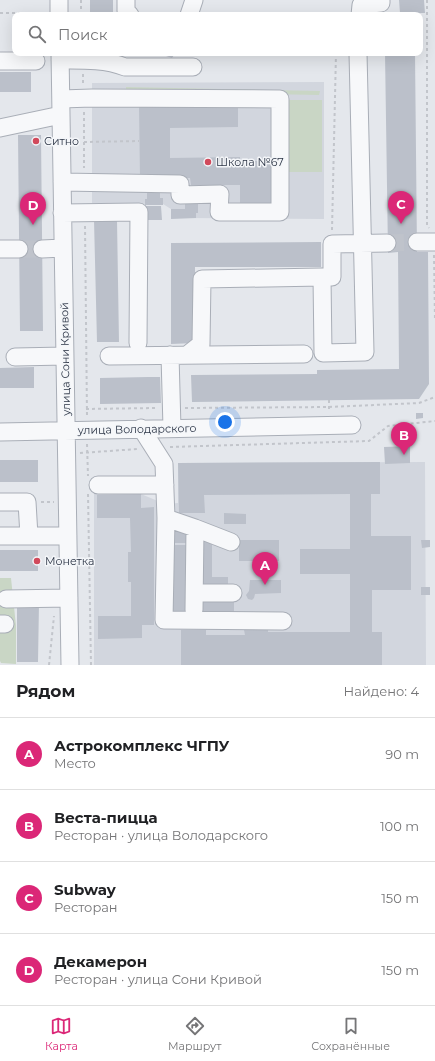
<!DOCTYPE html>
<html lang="ru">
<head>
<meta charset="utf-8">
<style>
  body { margin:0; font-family:Montserrat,sans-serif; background:#f2f2f2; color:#202124 }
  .you { position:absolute; left:225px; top:422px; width:14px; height:14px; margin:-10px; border:3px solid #fff; border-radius:50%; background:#1a73e8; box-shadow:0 0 0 6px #1a73e833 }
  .badge { display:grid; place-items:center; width:26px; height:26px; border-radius:50%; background:#db2777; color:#fff; font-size:13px; font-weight:700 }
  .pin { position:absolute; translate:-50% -33px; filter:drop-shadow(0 1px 2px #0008) }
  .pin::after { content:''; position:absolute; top:21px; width:14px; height:12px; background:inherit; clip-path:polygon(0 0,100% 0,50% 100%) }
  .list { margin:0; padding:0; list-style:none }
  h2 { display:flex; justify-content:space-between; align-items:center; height:52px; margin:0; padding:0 16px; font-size:17px }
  h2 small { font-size:13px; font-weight:400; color:#757577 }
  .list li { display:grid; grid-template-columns:26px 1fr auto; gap:12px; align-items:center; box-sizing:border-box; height:72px; padding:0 16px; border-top:1px solid #e0e0e0 }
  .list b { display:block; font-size:15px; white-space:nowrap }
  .list p { margin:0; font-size:13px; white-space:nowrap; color:#757577 }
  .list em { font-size:13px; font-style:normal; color:#757577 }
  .icon { flex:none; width:22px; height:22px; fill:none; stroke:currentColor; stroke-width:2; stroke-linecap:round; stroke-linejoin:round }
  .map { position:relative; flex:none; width:435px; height:665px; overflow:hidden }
  .search { position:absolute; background:#fff; box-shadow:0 4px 16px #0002; left:12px; right:12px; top:12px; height:44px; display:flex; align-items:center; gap:10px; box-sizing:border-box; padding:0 14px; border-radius:8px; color:#757577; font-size:15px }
  .sheet { height:340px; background:#fff }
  nav { display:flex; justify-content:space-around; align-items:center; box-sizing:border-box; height:56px; border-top:1px solid #e0e0e0; background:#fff; font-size:11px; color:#757577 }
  nav a { display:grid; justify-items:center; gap:2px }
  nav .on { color:#db2777 }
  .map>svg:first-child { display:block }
  .built { fill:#d2d6de }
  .green { fill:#c9d6c5 }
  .building { fill:#bbc0ca }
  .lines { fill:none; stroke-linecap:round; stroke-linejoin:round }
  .minor-tunnel { stroke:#bfc3cb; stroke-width:17; stroke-dasharray:17 8; stroke-linecap:butt }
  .minor-casing { stroke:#a9aeb7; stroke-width:19 }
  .path { stroke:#c2c5cb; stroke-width:2; stroke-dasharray:3 3; stroke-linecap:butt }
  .minor { stroke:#f7f8fa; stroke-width:17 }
  .poi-dot { fill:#d1495b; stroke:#f4f6f9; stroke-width:1.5 }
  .labels { text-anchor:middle; stroke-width:3; stroke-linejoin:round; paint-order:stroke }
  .poi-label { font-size:11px; fill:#2b3445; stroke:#f4f6f9; text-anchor:start }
  .street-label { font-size:11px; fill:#2b3445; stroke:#f4f6f9 }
</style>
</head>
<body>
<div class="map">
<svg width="435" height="665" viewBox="0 0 435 665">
  <rect width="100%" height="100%" fill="#e4e7ec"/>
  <path class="built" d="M324,82V219L187,218L186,209H171L163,204L92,203V83Z
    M425,462L426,665H94V492L141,494L165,504L178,503V463Z"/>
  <path class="green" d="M126,87L320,91L319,95L126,91Z
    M285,100H322V172H285Z
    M0,578H11L16,626V664L1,663L0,661Z"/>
  <path class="building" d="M90,0H113V15H90Z
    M399,0H424L425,13H414V15H384V14L400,13Z
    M157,53H218V54L174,55L172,58Z
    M385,53H415L417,252H428L429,384L419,399L192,402L191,375L317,374V370L399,369L398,252L388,253Z
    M0,72H31V92H0Z
    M238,104V127L170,128V158L240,157V161H274L275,207H240V185H191L190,178H140L139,105Z
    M18,135H41L43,331H20Z
    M147,193H160V198H163V205H145V199H147Z
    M185,202H198V213H196V218L171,219V209H185Z
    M142,206H161L162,220H142Z
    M94,220H117L119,342H97Z
    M321,242V267H195V343L171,344V243Z
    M34,367V388H0V368Z
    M148,377H160L161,403L100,404V378Z
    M416,413H423V418L416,419Z
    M410,446V463L385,464L384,447Z
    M0,460H38V482H0Z
    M380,462V494H371V536H411V590H372V632H382V665H181V630H206V635H245L244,630H268V632H350V574H300V549H350V494L204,495L205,513H179L178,463Z
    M141,494V508L154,507V625H142V638L98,639V616H131V582H128V552H131L130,518H97V495Z
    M224,513L246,514V524H224Z
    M175,531H192V543H175Z
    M239,540H279V561H239Z
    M421,540H430V547L422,548Z
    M200,542H212V577H228V587H200Z
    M168,545H189L188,615L167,614Z
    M0,550H38V571H0Z
    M261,562H271V568H261Z
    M250,580H281V593L255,594L254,598L252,600L248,599L246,595L249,591Z
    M421,587H430V595H421Z
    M200,598H234V615H201Z
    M17,603H39L38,662H17Z"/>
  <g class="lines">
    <path class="minor-tunnel" d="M387,243L417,242
      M19,249H42"/>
    <g class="minor-casing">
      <path id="minor" d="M59,0V15
        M126,0V11L130,15
        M189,15L194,0
        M360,15L361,5L381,3V0
        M60,53L70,665
        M60,60C81,60 105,59 125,67H193
        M0,61H36
        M61,99L92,98L280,99V212H219L220,194L180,195V184L62,182
        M0,128L61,115
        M62,213L139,212L138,343
        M417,242H435
        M0,249H19
        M42,249L63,248
        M322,277H332V244L387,243
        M170,355L172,428
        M187,355L201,344L202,279L322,277L323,353L365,352L358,53
        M109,356L304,354
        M15,357L65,356
        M141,428L164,464L166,518L195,528L231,542
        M0,432L352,425
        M98,485H165
        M0,502H27L29,536
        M166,518L164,620L283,621
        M0,536H68
        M195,593H233
        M6,599L69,598
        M194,610L195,528
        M0,624H5"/>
    </g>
    <path class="path" d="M81,0V15
      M427,0V225L429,228
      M0,13H45
      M420,30H426
      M83,74V84
      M84,112V168
      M84,142L139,141
      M85,226L87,416
      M332,230L336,53
      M434,255L435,320
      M329,400V412
      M185,408L329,407L419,403L435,397
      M86,409L157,408
      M87,444L88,476
      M170,447L369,441L388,426L435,421
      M80,453L138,449
      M88,494L91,665
      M41,502H54
      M49,665L54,616"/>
    <use href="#minor" class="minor"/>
  </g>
  <g class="poi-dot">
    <circle cx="36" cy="141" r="4"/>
    <circle cx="208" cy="162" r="4"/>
    <circle cx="37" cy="561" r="4"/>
  </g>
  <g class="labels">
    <g class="poi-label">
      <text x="44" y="145">Ситно</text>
      <text x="216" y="166">Школа №67</text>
      <text x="45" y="565">Монетка</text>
    </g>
    <g class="street-label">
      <text transform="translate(65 359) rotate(-91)" y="4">улица Сони Кривой</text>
      <text transform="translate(137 429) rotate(-1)" y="4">улица Володарского</text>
    </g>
  </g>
</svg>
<div class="you"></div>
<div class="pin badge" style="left:265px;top:585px">A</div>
<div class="pin badge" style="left:404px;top:455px">B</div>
<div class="pin badge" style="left:401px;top:224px">C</div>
<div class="pin badge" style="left:33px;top:225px">D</div>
<div class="search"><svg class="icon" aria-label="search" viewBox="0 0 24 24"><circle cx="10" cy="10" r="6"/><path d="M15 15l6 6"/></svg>Поиск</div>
</div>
<section class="sheet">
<h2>Рядом<small>Найдено: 4</small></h2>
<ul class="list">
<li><span class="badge">A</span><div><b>Астрокомплекс ЧГПУ</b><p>Место</p></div><em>90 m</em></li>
<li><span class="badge">B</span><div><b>Веста-пицца</b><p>Ресторан · улица Володарского</p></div><em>100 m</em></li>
<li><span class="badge">C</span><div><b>Subway</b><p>Ресторан</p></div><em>150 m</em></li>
<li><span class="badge">D</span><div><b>Декамерон</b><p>Ресторан · улица Сони Кривой</p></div><em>150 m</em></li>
</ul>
</section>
<nav>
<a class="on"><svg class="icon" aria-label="map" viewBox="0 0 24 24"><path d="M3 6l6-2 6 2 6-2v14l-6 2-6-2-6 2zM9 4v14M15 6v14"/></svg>Карта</a>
<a><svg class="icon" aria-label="directions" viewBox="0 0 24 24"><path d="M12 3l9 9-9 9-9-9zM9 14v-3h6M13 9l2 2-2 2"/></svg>Маршрут</a>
<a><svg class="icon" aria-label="saved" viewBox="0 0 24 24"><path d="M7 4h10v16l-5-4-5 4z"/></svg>Сохранённые</a>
</nav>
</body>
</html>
